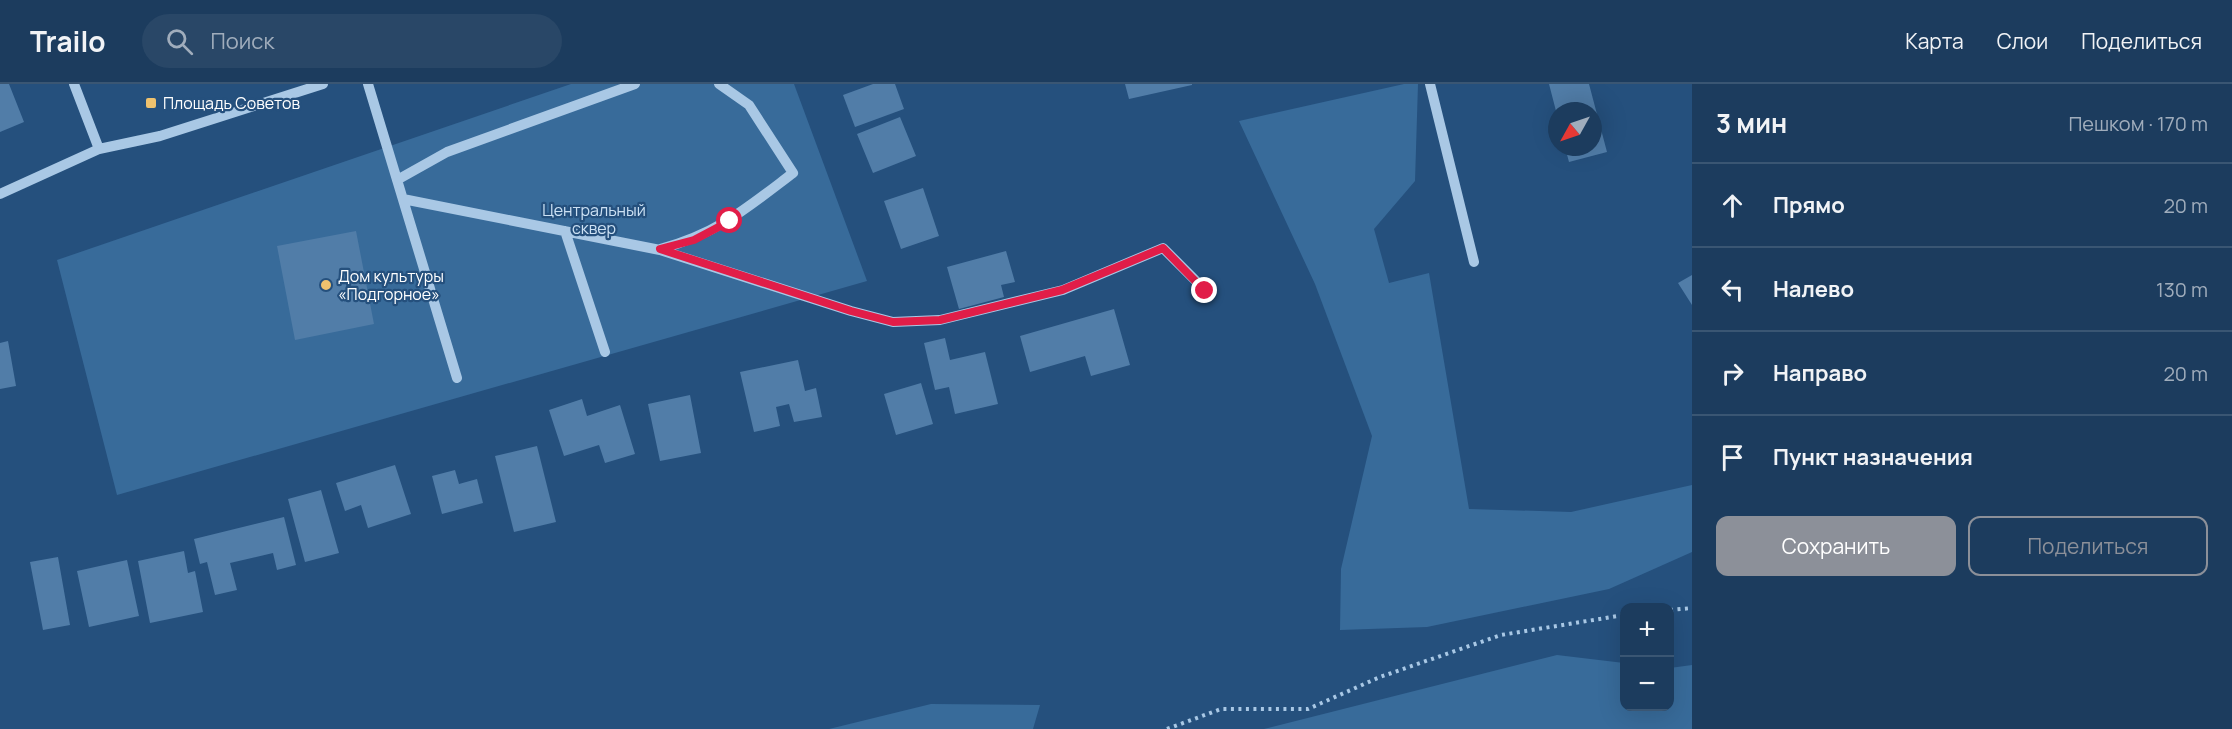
<!DOCTYPE html>
<html lang="ru">
<head>
<meta charset="utf-8">
<style>
  body { margin:0; font-family:Manrope,sans-serif; background:#294767; color:#f1f3f6 }
  .controls { position:absolute; right:18px; bottom:18px; display:grid; overflow:hidden; border-radius:12px; box-shadow:0 6px 24px #0002 }
  .controls button { width:54px; height:54px; display:grid; place-items:center; padding:0; border:0; border-bottom:2px solid #3a5673; background:#1c3c5e; color:#f1f3f6; font:30px sans-serif }
  .compass { position:absolute; left:1548px; top:18px; width:54px; height:54px; border-radius:50%; background:#1c3c5e; box-shadow:0 6px 24px #0002; rotate:230deg }
  .stop { position:absolute; width:18px; height:18px; margin:-14px; border:4px solid #e11d48; border-radius:50%; background:#fff }
  .stop.end { background:#e11d48; border-color:#fff; box-shadow:0 2px 6px #0008 }
  .list { margin:0; padding:0; list-style:none }
  h2 { display:flex; justify-content:space-between; align-items:center; height:78px; margin:0; padding:0 24px; font-size:26px }
  h2 small { font-size:20px; font-weight:400; color:#a0adbc }
  .list li { display:grid; grid-template-columns:39px 1fr auto; gap:18px; align-items:center; box-sizing:border-box; height:84px; padding:0 24px; border-top:2px solid #3a5673 }
  .list b { display:block; font-size:22px; white-space:nowrap }
  .list em { font-size:20px; font-style:normal; color:#a0adbc }
  .actions { display:flex; gap:12px; padding:18px 24px }
  .actions a { flex:1; padding:14px 0; border:2px solid #8c9099; border-radius:12px; text-align:center; font-size:21px; color:#8c9099 }
  .actions .main { background:#8c9099; color:#fff }
  .icon { flex:none; width:33px; height:33px; fill:none; stroke:currentColor; stroke-width:2; stroke-linecap:round; stroke-linejoin:round }
  .map { position:relative; flex:none; width:1692px; height:645px; overflow:hidden }
  header { display:flex; align-items:center; gap:36px; box-sizing:border-box; height:84px; padding:0 30px; background:#1c3c5e; border-bottom:2px solid #3a5673 }
  header strong { font-size:28px }
  nav { display:flex; gap:33px; margin-inline-start:auto; font-size:21px }
  .search { width:420px; height:54px; background:#294767; display:flex; align-items:center; gap:15px; box-sizing:border-box; padding:0 21px; border-radius:33px; color:#a0adbc; font-size:22px }
  main { display:flex }
  aside { flex:1; background:#1c3c5e }
  .map>svg:first-child { display:block }
  .green { fill:#386b9a }
  .building { fill:#517da8 }
  .lines { fill:none; stroke-linecap:round; stroke-linejoin:round }
  .path { stroke:#a9c8e5; stroke-width:4; stroke-dasharray:3 4.5; stroke-linecap:butt }
  .minor { stroke:#a9c8e5; stroke-width:10 }
  .route { stroke:#e11d48; stroke-width:8 }
  .poi-dot { fill:#efc26e; stroke:#25507d; stroke-width:2 }
  .labels { text-anchor:middle; stroke-width:4.5; stroke-linejoin:round; paint-order:stroke }
  .poi-label { font-size:16px; fill:#fff; stroke:#25507d; text-anchor:start }
  .park-label { font-size:16px; fill:#cce1f4; stroke:#25507d }
</style>
</head>
<body>
<header>
<strong>Trailo</strong>
<div class="search"><svg class="icon" aria-label="search" viewBox="0 0 24 24"><circle cx="10" cy="10" r="6"/><path d="M15 15l6 6"/></svg>Поиск</div>
<nav><a>Карта</a><a>Слои</a><a>Поделиться</a></nav>
</header>
<main>
<div class="map">
<svg width="1692" height="645" viewBox="0 0 1692 645">
  <rect width="100%" height="100%" fill="#25507d"/>
  <path class="green" d="M571,0H794L867,197L117,411L57,176Z
    M1404,0H1418L1415,97L1374,145L1389,199L1429,189L1469,425L1571,428L1692,401V468L1609,505L1427,543L1340,546L1341,485L1372,352L1315,200L1239,37Z
    M1557,571L1624,579V622H1670V584L1692,581V645H1264Z
    M931,620L1040,621L1033,645H829Z"/>
  <path class="building" d="M0,0H9L24,38L0,48Z
    M873,0H895L904,25L855,43L843,11Z
    M1125,0H1192V1L1129,15Z
    M1549,0H1589L1607,68L1569,78L1565,63H1593V27H1556Z
    M900,33L916,72L873,89L857,50Z
    M923,104L939,152L901,165L884,117Z
    M356,147L374,240L295,256L277,162Z
    M1006,167L1015,198L1001,201L1004,213L959,225L947,183Z
    M1692,191V221L1678,199Z
    M1114,225L1130,281L1091,292L1085,272L1030,288L1020,252Z
    M945,254L950,276L985,268L998,320L955,330L949,303L935,306L924,259Z
    M8,257L16,302L0,305V259Z
    M798,276L805,307L816,304L822,333L794,338L789,320L776,323L780,342L754,348L740,288Z
    M921,299L933,340L896,351L884,310Z
    M690,311L701,369L660,377L648,320Z
    M582,315L587,332L620,321L635,370L605,379L599,361L564,372L549,326Z
    M537,362L556,438L514,448L495,372Z
    M395,381L411,430L368,444L361,421L345,427L336,399Z
    M455,386L459,400L477,395L483,419L442,430L432,392Z
    M321,406L339,469L305,478L288,415Z
    M284,433L296,481L277,486L273,469L230,479L237,506L215,511L207,478L200,480L194,455Z
    M184,467L188,489L195,487L203,528L150,539L138,477Z
    M58,473L70,541L43,546L30,478Z
    M127,476L139,532L89,543L77,487Z"/>
  <g class="lines">
    <path class="path" d="M1670,526L1692,524
      M1167,645L1221,625H1308L1380,593L1501,551L1624,531"/>
    <path class="minor" d="M74,0L99,65
      M368,0L457,294
      M1430,0L1474,178
      M397,96L447,68L635,0
      M0,110L99,65L160,52L323,0
      M403,115L660,166L851,227L893,238L940,236L1063,206L1163,164L1205,206
      M565,147L605,268
      M660,165C717,150 747,124 793,89L749,21L719,0"/>
  </g>
  <g class="lines">
    <path class="route" d="M730,137L694,156L660,165L851,227L893,238L940,236L1062,206L1163,164L1205,207"/>
  </g>
  <g class="poi-dot">
    <rect x="145" y="13" width="12" height="12" rx="3"/>
    <circle cx="326" cy="201" r="6"/>
  </g>
  <g class="labels">
    <g class="poi-label">
      <text x="163" y="25">Площадь Советов</text>
      <text x="338" y="198">Дом культуры<tspan x="338" dy="18">«Подгорное»</tspan></text>
    </g>
    <g class="park-label">
      <text x="594" y="132">Центральный<tspan x="594" dy="18">сквер</tspan></text>
    </g>
  </g>
</svg>
<div class="controls">
<button>+</button>
<button>−</button>
</div>
<svg class="compass" viewBox="-18 -18 36 36"><path d="M0-13l5 13h-10z" fill="#e53935"/><path d="M0 13l5-13h-10z" fill="#a0adbc"/></svg>
<div class="stop" style="left:730px;top:137px"></div>
<div class="stop end" style="left:1205px;top:207px"></div>
</div>
<aside>
<h2>3 мин<small>Пешком · 170 m</small></h2>
<ul class="list">
<li><svg class="icon" aria-label="ahead" viewBox="0 0 24 24"><path d="M12 20V5M6 11l6-6 6 6"/></svg><div><b>Прямо</b></div><em>20 m</em></li>
<li><svg class="icon" aria-label="left" viewBox="0 0 24 24"><path d="M17 20v-9H6M10 6l-5 5 5 5"/></svg><div><b>Налево</b></div><em>130 m</em></li>
<li><svg class="icon" aria-label="right" viewBox="0 0 24 24"><path d="M7 20v-9h11M14 6l5 5-5 5"/></svg><div><b>Направо</b></div><em>20 m</em></li>
<li><svg class="icon" aria-label="arrive" viewBox="0 0 24 24"><path d="M6 21V4h12l-3 4 3 4H6"/></svg><div><b>Пункт назначения</b></div></li>
</ul>
<div class="actions"><a class="main">Сохранить</a><a>Поделиться</a></div>
</aside>
</main>
</body>
</html>
